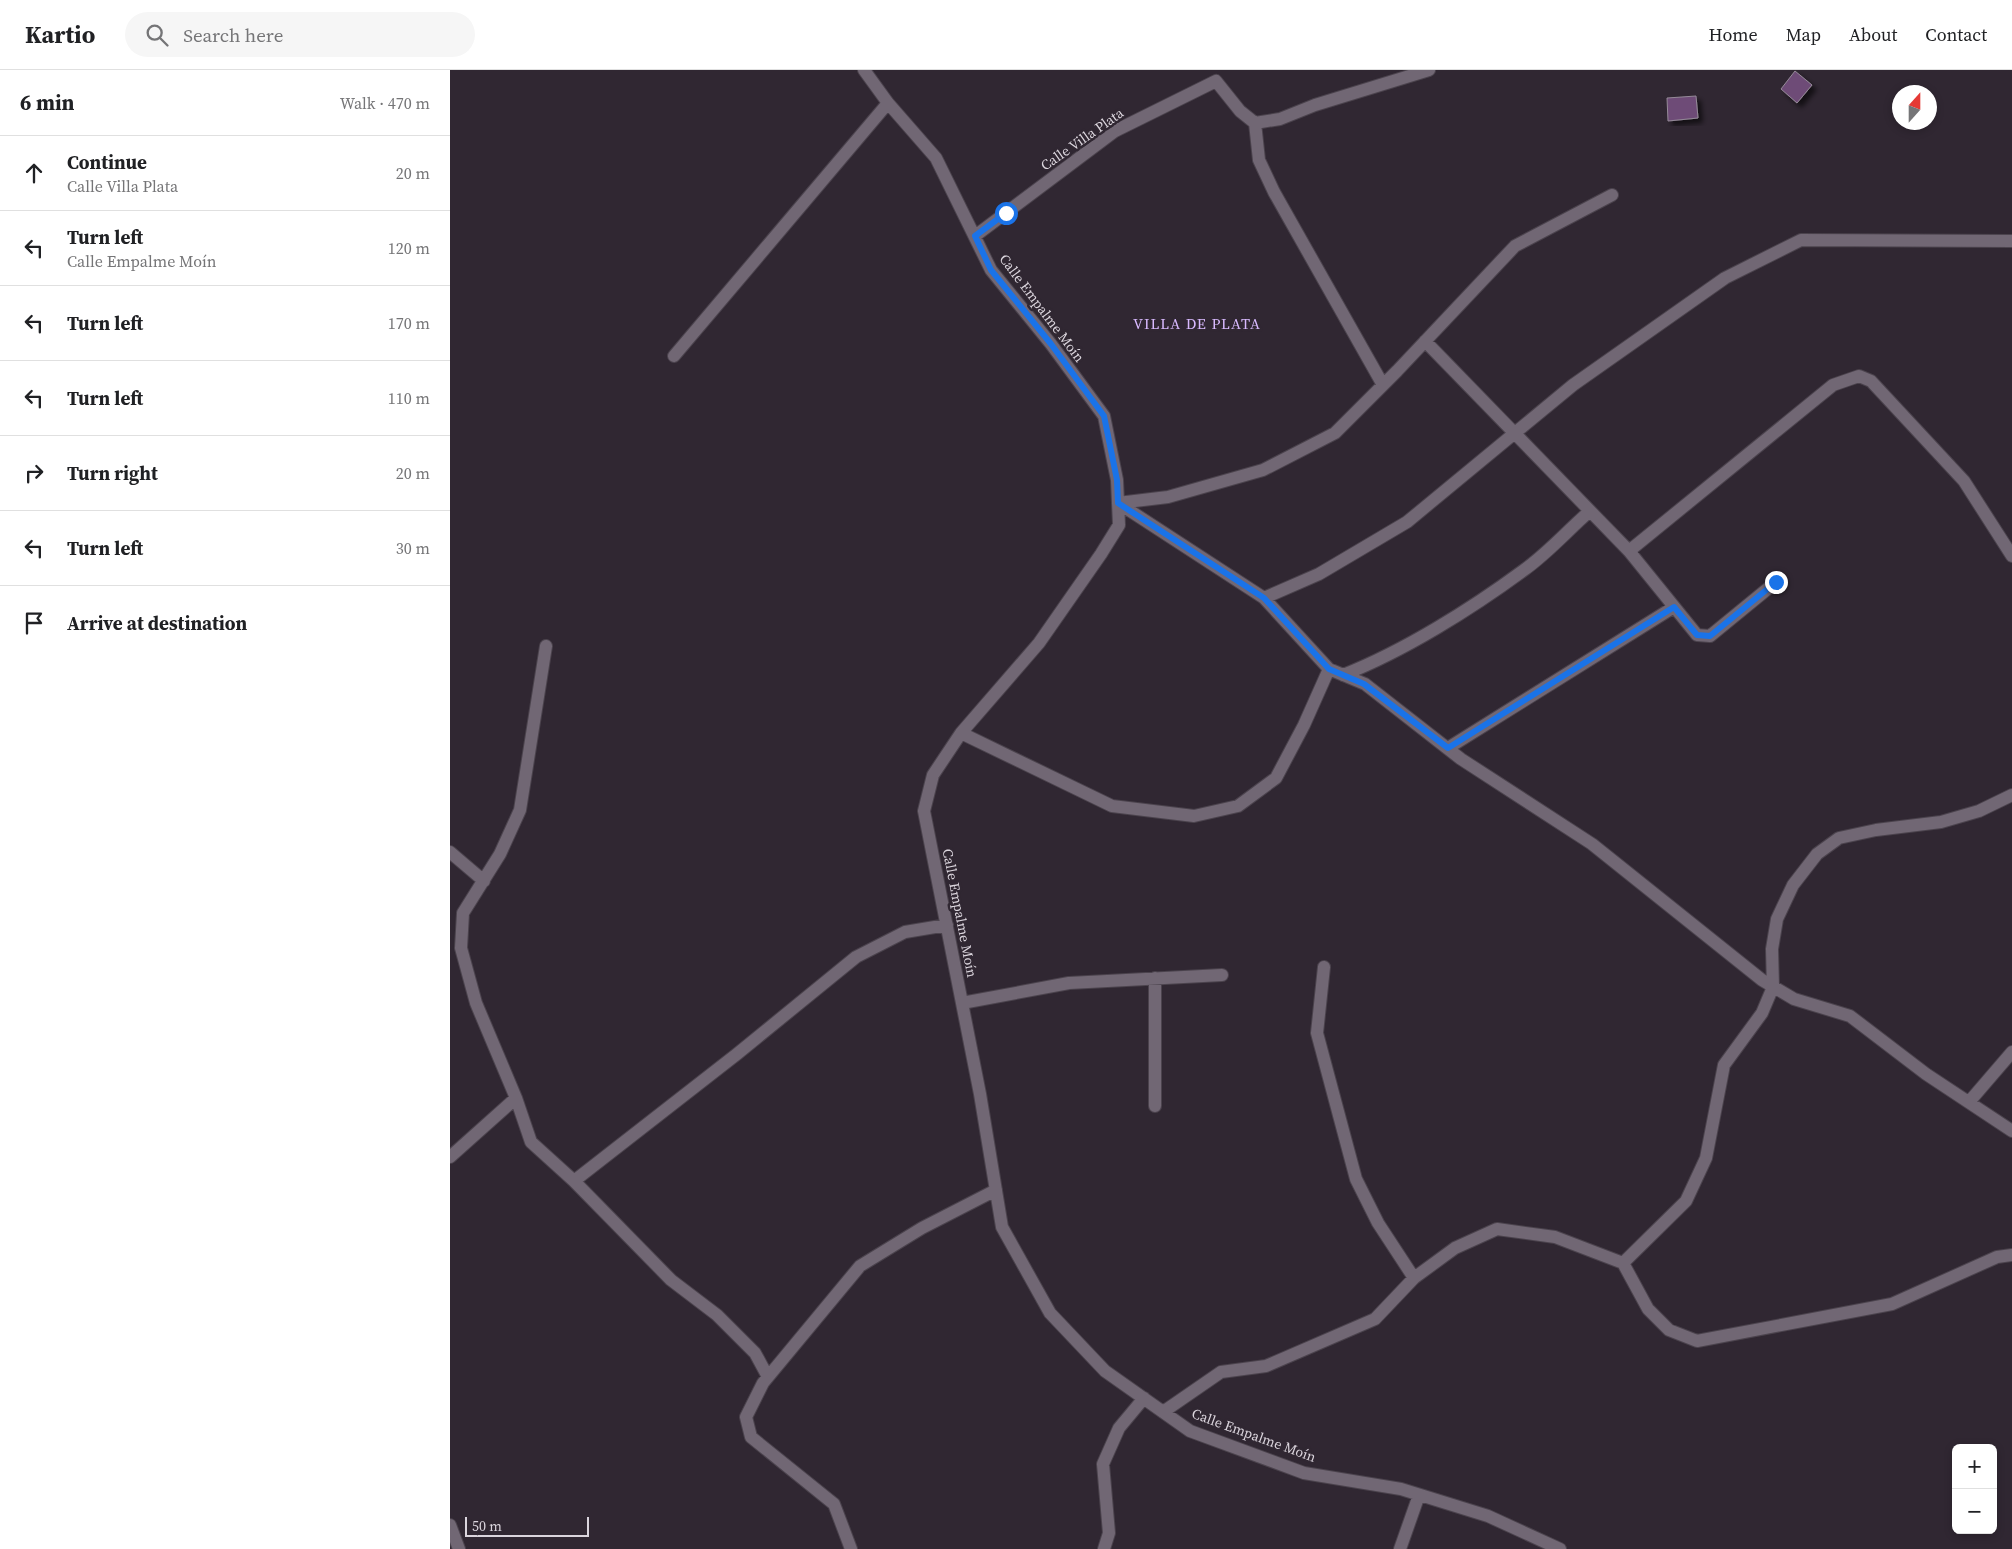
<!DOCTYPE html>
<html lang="en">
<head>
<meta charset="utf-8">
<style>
  body { margin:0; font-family:"Source Serif 4",serif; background:#f6f6f6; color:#202124 }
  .controls { position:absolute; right:15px; bottom:15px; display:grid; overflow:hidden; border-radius:8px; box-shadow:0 2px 8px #0003 }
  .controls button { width:45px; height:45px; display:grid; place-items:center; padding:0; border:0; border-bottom:1px solid #e0e0e0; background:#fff; color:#202124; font:25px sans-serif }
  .compass { position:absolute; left:1442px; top:15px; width:45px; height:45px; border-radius:50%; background:#fff; box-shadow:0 2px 8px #0003; rotate:21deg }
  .scale { position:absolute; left:15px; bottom:12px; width:124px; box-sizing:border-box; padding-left:5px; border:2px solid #dbd5dd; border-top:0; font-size:14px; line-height:18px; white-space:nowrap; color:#dbd5dd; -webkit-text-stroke:4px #302732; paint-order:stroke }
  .stop { position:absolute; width:15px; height:15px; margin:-11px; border:4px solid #1a73e8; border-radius:50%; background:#fff }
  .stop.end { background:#1a73e8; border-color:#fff; box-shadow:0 1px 5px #0008 }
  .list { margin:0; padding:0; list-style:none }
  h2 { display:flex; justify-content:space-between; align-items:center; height:65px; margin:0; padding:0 20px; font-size:21px }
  h2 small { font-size:16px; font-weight:400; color:#757577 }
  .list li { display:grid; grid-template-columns:32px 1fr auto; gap:15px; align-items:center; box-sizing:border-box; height:75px; padding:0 20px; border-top:1px solid #e0e0e0 }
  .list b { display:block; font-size:19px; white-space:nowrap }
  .list p { margin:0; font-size:16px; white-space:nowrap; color:#757577 }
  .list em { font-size:16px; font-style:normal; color:#757577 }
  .icon { flex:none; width:28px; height:28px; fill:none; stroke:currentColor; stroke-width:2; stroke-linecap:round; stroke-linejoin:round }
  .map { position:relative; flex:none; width:1562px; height:1479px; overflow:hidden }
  header { display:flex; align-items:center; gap:30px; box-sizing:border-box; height:70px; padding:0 25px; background:#fff; border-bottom:1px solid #e0e0e0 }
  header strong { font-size:24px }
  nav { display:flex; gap:28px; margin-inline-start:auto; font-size:18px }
  .search { width:350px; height:45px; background:#f6f6f6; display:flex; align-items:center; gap:12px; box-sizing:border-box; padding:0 18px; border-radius:28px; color:#757577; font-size:19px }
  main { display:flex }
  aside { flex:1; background:#fff }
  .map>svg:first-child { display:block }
  .building { fill:#6e4c77; stroke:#958a98; filter:url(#shadow) }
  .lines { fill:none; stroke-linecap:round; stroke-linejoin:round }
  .minor-casing { stroke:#4b434d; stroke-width:14 }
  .minor { stroke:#716774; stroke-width:12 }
  .route { stroke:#1a73e8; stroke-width:6 }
  .labels { text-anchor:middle; stroke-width:5; stroke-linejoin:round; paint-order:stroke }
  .street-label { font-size:14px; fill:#dbd5dd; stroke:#302732 }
  .neighbourhood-label { font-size:15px; letter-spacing:1px; fill:#d9baff; stroke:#302732 }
</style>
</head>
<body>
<header>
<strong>Kartio</strong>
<div class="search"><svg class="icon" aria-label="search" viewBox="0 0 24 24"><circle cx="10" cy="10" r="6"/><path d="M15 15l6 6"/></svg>Search here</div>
<nav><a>Home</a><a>Map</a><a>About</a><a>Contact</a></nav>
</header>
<main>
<aside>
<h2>6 min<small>Walk · 470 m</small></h2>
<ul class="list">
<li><svg class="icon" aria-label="ahead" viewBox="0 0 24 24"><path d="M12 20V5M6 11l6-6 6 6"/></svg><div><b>Continue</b><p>Calle Villa Plata</p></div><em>20 m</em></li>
<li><svg class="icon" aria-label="left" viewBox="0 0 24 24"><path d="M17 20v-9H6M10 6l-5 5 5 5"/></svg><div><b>Turn left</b><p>Calle Empalme Moín</p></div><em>120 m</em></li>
<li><svg class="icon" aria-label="left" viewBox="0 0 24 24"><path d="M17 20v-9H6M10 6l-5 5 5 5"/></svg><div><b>Turn left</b></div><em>170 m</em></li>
<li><svg class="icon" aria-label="left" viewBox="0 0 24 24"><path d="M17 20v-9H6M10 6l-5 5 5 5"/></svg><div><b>Turn left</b></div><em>110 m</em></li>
<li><svg class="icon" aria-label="right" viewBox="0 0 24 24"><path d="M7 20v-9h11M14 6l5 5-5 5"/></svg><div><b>Turn right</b></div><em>20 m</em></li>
<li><svg class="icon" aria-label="left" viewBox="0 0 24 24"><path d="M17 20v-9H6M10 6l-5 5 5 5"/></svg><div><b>Turn left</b></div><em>30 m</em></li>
<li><svg class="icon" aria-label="arrive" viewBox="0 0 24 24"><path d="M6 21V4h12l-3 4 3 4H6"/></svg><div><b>Arrive at destination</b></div></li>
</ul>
</aside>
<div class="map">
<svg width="1562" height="1479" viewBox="0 0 1562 1479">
  <defs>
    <filter id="shadow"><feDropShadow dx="4.5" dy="4.5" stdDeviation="2.5" flood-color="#0009"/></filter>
  </defs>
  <rect width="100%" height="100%" fill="#302732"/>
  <path class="building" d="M1345,1L1362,15L1347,33L1331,19Z
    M1246,26L1248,48L1218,51L1217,28Z"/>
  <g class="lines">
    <g class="minor-casing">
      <path id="minor" d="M414,0L438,33L486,88L541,200L601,274L654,346L667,410L669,455L651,484L589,573L511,663L483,705L474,741L530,1024L552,1157L600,1243L655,1301L740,1361L854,1403L951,1419L1038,1446L1110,1479
        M805,53L809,90L824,122L933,315
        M525,166L665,61L766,11L790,41L805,53L830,49L865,35L979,0
        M975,271L1179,481L1247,565L1260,566L1326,512
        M224,286L438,33
        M668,433L814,528L879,599L915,614L1011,689L1142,774L1312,910L1344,929L1400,946L1476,1004L1562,1061
        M668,433L718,427L813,400L885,363L947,301L1065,176L1162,125
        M1179,481L1383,315L1409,306L1421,311L1514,411L1562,486
        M814,528L869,504L957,452L1123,315L1275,208L1351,170L1562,171
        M96,576L70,740L50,784L13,843L11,878L26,933L66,1028L81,1072L124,1111
        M893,605C954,581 1021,539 1074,500C1098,483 1118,460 1140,441
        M511,663L662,736L744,746L788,736L826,708L854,655L879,599
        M998,678L1224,537
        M0,782L34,811
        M874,897L867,963L906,1109L928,1153L964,1208
        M512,933L619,913L772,905
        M1519,1032L1562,982
        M705,1036V908
        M0,1087L66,1028
        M1173,1193L1198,1239L1219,1260L1247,1271L1442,1234L1547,1187L1562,1185
        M318,1307L305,1283L267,1245L221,1210L124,1111L287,984L406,887L455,862L497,855
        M713,1342L771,1302L816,1296L925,1249L964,1208L1005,1178L1047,1159L1105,1167L1173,1193L1236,1131L1256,1088L1274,995L1312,943L1323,917L1322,879L1327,849L1343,815L1367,784L1389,768L1426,760L1491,752L1529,741L1562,725
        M0,1455L9,1479
        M401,1479L384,1434L301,1367L296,1347L313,1313L410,1196L472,1158L546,1120
        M654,1479L659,1463L653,1394L669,1358L694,1328
        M950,1479L969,1425"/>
    </g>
    <use href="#minor" class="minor"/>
  </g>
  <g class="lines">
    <path class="route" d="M556,143L525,166L541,200L601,274L654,346L667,410L668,433L814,528L879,599L914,614L998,678L1224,537L1247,565L1260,566L1326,512"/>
  </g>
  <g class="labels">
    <g class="street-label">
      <text transform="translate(632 69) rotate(-35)" y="5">Calle Villa Plata</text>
      <text transform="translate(592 238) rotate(53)" y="5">Calle Empalme Moín</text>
      <text transform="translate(510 843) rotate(79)" y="5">Calle Empalme Moín</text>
      <text transform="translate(804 1365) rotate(20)" y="5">Calle Empalme Moín</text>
    </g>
    <g class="neighbourhood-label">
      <text x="747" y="259">VILLA DE PLATA</text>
    </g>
  </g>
</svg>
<div class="controls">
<button>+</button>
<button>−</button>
</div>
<svg class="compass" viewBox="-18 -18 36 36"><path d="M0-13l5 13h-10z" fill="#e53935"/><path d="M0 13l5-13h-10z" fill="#757577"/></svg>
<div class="scale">50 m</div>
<div class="stop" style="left:556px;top:143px"></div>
<div class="stop end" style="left:1326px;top:512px"></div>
</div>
</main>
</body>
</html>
